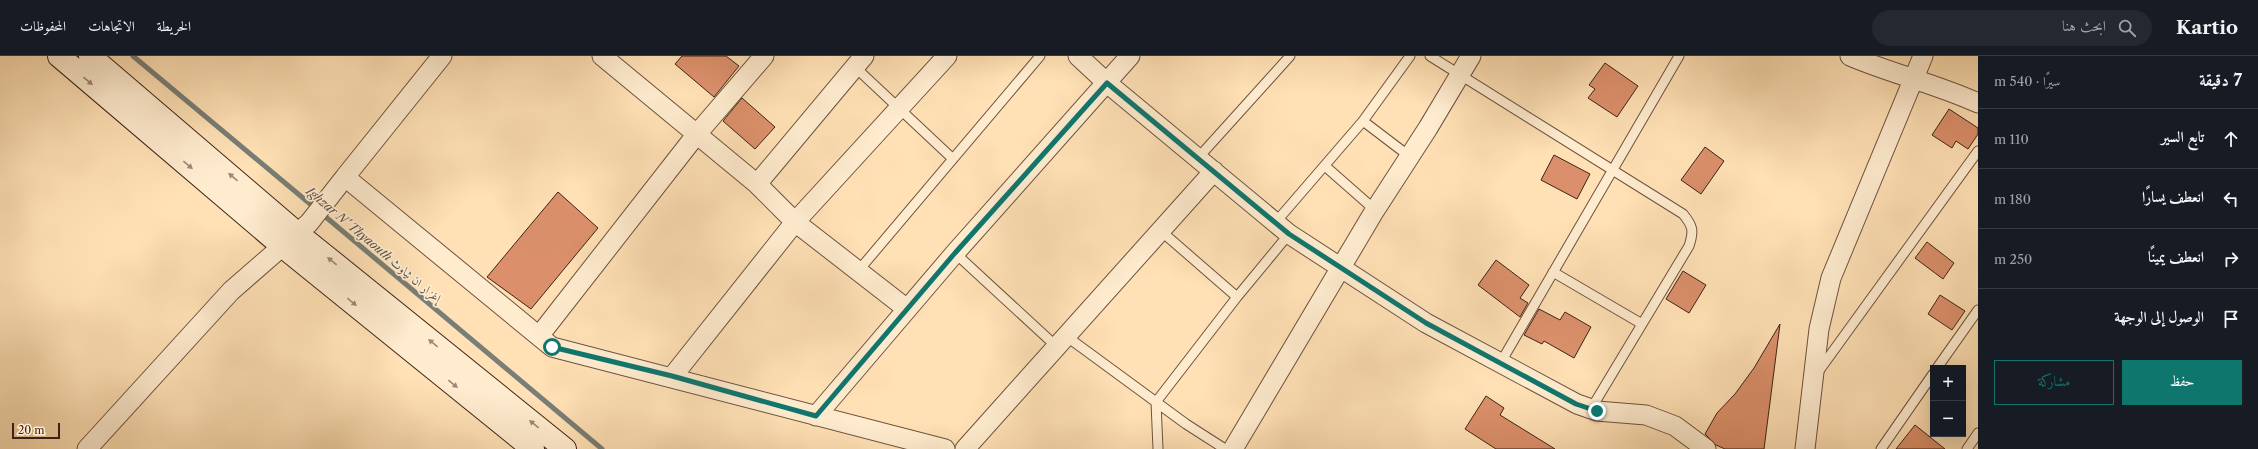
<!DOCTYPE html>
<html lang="ar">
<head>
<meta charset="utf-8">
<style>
  body { margin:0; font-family:"Libre Caslon Text",Amiri,serif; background:#242831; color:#f1f3f6; direction:rtl }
  .controls { position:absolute; right:12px; bottom:12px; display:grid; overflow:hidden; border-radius:0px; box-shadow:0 4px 16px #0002 }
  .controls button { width:36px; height:36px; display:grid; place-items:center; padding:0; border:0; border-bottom:1px solid #363941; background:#171b24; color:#f1f3f6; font:20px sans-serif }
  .scale { position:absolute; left:12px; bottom:10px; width:48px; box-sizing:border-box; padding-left:4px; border:2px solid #3e2218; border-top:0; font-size:11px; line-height:14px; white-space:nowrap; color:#3e2218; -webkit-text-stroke:3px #ffeccf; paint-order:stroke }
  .stop { position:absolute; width:12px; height:12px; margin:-9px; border:3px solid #0f766e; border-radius:50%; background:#fff }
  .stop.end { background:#0f766e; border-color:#fff; box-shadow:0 1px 4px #0008 }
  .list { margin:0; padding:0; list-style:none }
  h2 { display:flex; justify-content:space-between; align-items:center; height:52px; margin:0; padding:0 16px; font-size:17px }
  h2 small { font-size:13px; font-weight:400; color:#9ea1a6 }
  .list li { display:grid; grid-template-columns:26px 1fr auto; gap:12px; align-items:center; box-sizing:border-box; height:60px; padding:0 16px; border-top:1px solid #363941 }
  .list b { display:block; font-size:15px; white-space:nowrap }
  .list em { font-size:13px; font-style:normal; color:#9ea1a6 }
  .actions { display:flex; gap:8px; padding:12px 16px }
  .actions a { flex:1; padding:9px 0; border:1px solid #0f766e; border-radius:0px; text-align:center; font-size:14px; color:#0f766e }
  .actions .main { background:#0f766e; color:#fff }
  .icon { flex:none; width:22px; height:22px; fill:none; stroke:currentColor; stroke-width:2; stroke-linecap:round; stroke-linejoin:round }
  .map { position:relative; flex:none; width:1978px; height:393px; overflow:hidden; direction:ltr }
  header { display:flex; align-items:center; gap:24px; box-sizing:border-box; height:56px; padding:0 20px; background:#171b24; border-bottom:1px solid #363941 }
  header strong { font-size:19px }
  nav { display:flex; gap:22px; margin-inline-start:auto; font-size:14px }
  .search { width:280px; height:36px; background:#242831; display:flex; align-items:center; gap:10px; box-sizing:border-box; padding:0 14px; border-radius:22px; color:#9ea1a6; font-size:15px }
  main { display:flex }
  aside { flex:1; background:#171b24 }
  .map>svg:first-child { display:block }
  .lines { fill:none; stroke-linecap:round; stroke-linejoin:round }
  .stream { stroke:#797e76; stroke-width:5 }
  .building { fill:#db906b; stroke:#3e2218 }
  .lane-casing { stroke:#6e523f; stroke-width:11 }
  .street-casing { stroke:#6e523f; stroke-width:21 }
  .secondary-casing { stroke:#3e2218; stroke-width:24 }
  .lane { stroke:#ffeccf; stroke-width:9 }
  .street { stroke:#ffeccf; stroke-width:19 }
  .secondary { stroke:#ffeccf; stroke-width:22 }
  .oneway { fill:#9e8774 }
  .route { stroke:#0f766e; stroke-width:5 }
  .labels { text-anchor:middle; stroke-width:3.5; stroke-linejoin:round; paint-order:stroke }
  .water-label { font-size:12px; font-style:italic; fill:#5c5047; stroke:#ffeccf }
</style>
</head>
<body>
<header>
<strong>Kartio</strong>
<div class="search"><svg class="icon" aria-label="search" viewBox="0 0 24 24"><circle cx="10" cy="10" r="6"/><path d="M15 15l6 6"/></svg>ابحث هنا</div>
<nav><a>الخريطة</a><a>الاتجاهات</a><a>المحفوظات</a></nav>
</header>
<main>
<aside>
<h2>7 دقيقة<small>سيرًا · 540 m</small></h2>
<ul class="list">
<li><svg class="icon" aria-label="ahead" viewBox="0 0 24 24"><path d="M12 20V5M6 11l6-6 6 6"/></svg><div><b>تابع السير</b></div><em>110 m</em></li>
<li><svg class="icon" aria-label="left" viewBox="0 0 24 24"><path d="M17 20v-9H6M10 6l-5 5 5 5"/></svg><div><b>انعطف يسارًا</b></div><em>180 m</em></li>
<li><svg class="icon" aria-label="right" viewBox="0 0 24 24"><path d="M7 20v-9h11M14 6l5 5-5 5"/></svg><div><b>انعطف يمينًا</b></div><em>250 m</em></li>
<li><svg class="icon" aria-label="arrive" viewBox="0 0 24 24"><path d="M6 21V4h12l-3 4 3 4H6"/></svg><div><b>الوصول إلى الوجهة</b></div></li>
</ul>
<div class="actions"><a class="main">حفظ</a><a>مشاركة</a></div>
</aside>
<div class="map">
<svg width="1978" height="393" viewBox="0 0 1978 393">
  <rect width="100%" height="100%" fill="#ffe1b5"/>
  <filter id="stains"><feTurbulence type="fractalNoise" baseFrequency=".005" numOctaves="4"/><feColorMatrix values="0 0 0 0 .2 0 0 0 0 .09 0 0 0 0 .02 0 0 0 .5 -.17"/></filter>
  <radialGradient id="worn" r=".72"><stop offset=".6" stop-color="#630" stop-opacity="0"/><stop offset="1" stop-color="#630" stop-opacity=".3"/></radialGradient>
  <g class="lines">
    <path class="stream" d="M133,0L315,152
      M321,157L602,393"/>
  </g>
  <path class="building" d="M682,0H726L739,10L714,41L675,8Z
    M1605,7L1638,30L1617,61L1588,42L1595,33L1589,29Z
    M742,42L775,71L755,93L723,65Z
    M1949,53L1978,72V78L1968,93L1956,85L1952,92L1932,79Z
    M1705,91L1724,105L1701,138L1681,124Z
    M1554,99L1590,118L1577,143L1541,124Z
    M558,136L598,172L531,253L487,221Z
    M1927,186L1954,207L1943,223L1915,202Z
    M1496,204L1529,229L1520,242L1528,247L1520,261L1478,229Z
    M1683,215L1706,229L1689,257L1666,243Z
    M1940,239L1965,255L1952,274L1928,258Z
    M1539,253L1560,264L1565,256L1591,271L1574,302L1544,285L1542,288L1524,279Z
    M1780,268L1764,393H1725L1716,389L1705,378L1717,357L1735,338L1754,312Z
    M1486,340L1504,352L1500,359L1555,393H1496L1465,373Z
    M1915,369L1945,393H1896Z"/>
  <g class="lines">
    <g class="lane-casing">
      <path id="lane" d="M1430,0L1683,158C1693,170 1694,175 1689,190L1591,353
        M855,11L953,103
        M1363,65L1410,0
        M1198,102L1290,0
        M1325,110L1375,154
        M1275,167L1363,65L1409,100
        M1161,175L1237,241
        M955,197L1057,291
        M859,214L1040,0
        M1553,216L1642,268
        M1066,280L1186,368L1225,393
        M1501,306L1679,0
        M1937,312L1978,254
        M1818,316L1978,95
        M1158,393L1156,346L1237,241L1289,178
        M1881,393L1933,318
        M1967,393L1978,377"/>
    </g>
    <g class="street-casing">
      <path id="street" d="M442,0L345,121L552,291L945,393
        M602,0L757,128L795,166L907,253
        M1078,0L1107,27L1289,178L1426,267L1577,348L1597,355L1646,359L1675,370L1706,393
        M1850,0C1892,18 1937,28 1978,47
        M757,128L864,0
        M539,280L696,79L764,0
        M672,321L795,166L947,0
        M816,360L955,197L1130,0
        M87,393L231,235L309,167L345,121
        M965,393L1214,115
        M1233,393L1375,154L1428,72L1471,0
        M1805,393L1819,273L1831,222L1923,0"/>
    </g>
    <g class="secondary-casing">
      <path id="secondary" d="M59,0L282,190L533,393
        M90,0L297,177L565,393"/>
    </g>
    <use href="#lane" class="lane"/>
    <use href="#street" class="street"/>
    <use href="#secondary" class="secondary"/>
  </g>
  <defs><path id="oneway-solid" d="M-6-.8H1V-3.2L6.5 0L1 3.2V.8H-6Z"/></defs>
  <g class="oneway">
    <use href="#oneway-solid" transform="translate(88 25) rotate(40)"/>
    <use href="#oneway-solid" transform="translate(188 109) rotate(40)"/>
    <use href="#oneway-solid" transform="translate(233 121) rotate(-140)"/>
    <use href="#oneway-solid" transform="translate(332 205) rotate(-141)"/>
    <use href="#oneway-solid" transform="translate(352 246) rotate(39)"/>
    <use href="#oneway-solid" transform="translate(433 287) rotate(-141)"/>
    <use href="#oneway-solid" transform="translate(453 328) rotate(39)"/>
    <use href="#oneway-solid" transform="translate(534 368) rotate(-141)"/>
  </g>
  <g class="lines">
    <path class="route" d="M552,291L672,320L816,360L955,197L1107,27L1289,178L1426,267L1576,348L1597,355"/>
  </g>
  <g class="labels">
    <g class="water-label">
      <text transform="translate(374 189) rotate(40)" y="4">Ighzar N' Thyaouth إغزار ان ثياوث</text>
    </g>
  </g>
  <rect width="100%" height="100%" filter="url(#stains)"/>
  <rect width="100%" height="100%" fill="url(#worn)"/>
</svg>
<div class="controls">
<button>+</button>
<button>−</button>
</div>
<div class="scale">20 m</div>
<div class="stop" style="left:552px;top:291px"></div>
<div class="stop end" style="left:1597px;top:355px"></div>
</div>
</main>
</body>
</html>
